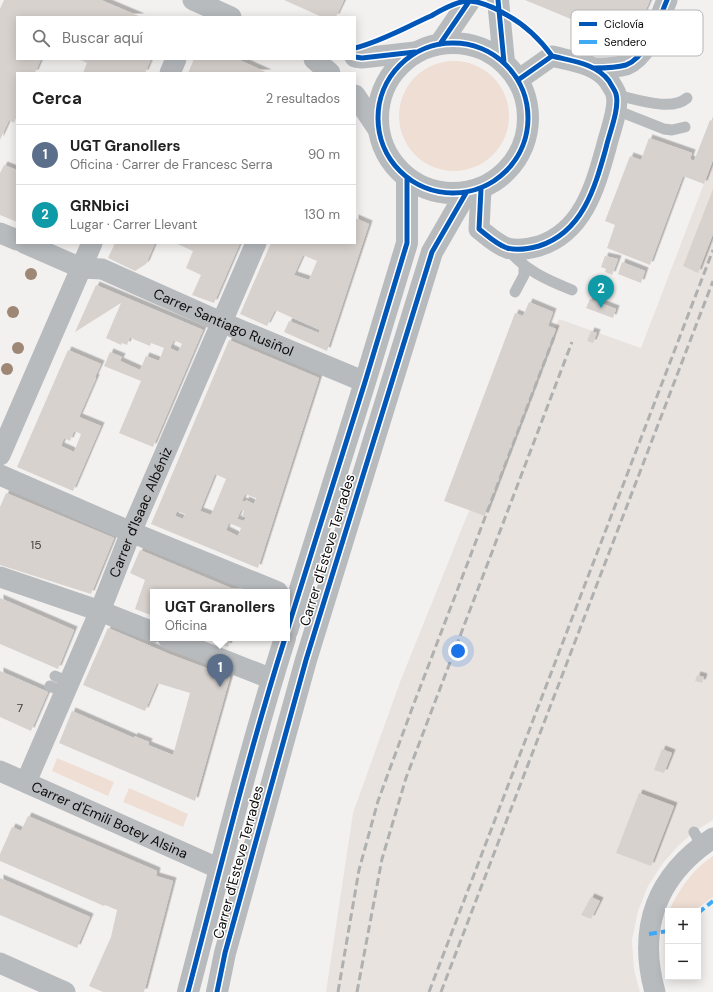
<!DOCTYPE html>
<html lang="es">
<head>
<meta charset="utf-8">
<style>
  body { margin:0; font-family:"DM Sans",sans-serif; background:#f6f6f6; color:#222 }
  .controls { position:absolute; right:12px; bottom:12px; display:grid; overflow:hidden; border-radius:0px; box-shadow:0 2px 10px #0003 }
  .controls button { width:36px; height:36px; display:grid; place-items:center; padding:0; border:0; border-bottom:1px solid #e0e0e0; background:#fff; color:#222; font:20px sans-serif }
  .you { position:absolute; left:458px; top:651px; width:14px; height:14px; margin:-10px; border:3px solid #fff; border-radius:50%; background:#1a73e8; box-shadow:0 0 0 6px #1a73e833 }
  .badge { display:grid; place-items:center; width:26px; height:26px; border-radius:50%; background:#ea580c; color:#fff; font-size:13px; font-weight:700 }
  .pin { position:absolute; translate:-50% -33px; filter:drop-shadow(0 1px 2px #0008) }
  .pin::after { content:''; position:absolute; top:21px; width:14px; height:12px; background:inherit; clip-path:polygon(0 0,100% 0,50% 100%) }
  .popup { position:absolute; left:150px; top:589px; width:140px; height:52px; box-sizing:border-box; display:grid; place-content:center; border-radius:0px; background:#fff; filter:drop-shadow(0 1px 3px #0005); font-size:13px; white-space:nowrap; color:#767676 }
  .popup b { font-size:15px; color:#222 }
  .popup::after { content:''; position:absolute; left:50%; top:100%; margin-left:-8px; border:8px solid transparent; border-top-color:#fff }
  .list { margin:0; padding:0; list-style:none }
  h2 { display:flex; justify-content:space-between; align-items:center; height:52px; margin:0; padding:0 16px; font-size:17px }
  h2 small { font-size:13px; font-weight:400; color:#767676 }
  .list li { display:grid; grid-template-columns:26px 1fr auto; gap:12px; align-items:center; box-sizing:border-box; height:60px; padding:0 16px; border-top:1px solid #e0e0e0 }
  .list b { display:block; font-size:15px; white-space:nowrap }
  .list p { margin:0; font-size:13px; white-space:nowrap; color:#767676 }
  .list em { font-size:13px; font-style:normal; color:#767676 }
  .icon { flex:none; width:22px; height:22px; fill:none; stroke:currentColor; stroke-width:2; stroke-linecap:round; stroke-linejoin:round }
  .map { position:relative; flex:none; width:713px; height:992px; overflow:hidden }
  .search { position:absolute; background:#fff; box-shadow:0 2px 10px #0003; left:16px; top:16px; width:340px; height:44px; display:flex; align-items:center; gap:10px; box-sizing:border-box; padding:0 14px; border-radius:0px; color:#767676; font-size:15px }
  .panel { position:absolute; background:#fff; box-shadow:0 2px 10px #0003; left:16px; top:72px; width:340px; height:172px; border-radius:0px }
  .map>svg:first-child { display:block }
  .built { fill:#e9e3df }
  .green { fill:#efded4 }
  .building { fill:#d8d2ce; fill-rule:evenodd; filter:url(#shadow) }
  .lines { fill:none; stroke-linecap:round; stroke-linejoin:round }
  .service { stroke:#b8bbbe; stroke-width:11 }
  .minor { stroke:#b8bbbe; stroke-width:21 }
  .tertiary { stroke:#b8bbbe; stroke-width:22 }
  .rail { stroke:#afb0b0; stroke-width:3; stroke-dasharray:8 4; stroke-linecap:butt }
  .quiet { stroke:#3fa9f5; stroke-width:4; stroke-dasharray:8 4; stroke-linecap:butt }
  .cycleway-casing { stroke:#fff; stroke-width:8 }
  .cycleway { stroke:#0057b8; stroke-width:5 }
  .tree { fill:#9e8775 }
  .labels { text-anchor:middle; stroke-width:3; stroke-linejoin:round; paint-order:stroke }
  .number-label { font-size:12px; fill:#3f3d3b }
  .street-label { font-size:14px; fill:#0c0b0a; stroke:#fff }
  .key { fill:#fff; stroke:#b6b6b6; stroke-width:1 }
  .key-label { font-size:11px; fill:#0c0b0a }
</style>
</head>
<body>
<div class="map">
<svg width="713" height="992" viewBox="0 0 713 992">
  <defs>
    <filter id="shadow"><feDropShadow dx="3.5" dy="-3.5" stdDeviation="0" flood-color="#0004"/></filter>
  </defs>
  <rect width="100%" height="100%" fill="#f3f1f0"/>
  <path class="built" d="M713,160V820L694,832L679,845L663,863L648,886L638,911L632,940L634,970L640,992H326L353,813L400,682L466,518L559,319L641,348Z"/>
  <path class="green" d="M399 116a55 55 0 1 1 110 0a55 55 0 1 1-110 0Z
    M57,758L114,782L108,796L52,771Z
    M129,788L188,814L183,827L123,802Z
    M713,856V897L694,911H669C679,889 693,869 713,856Z"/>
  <path class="building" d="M4,0H101L141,17H17V59H41L35,73H17V115L14,123L9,120L0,140V9Z
    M284,0H344L336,17H322Z
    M525,0H650L631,44Z
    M79,59H151L145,73H83L87,63Z
    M194,59H237L268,73H188Z
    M710,120L713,121V160L704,184L683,176L650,265L607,248L615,225L605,221L630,156L641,160L649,138L692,153L690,159L694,161Z
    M4,165L17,170V222L0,215V173Z
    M713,189V234L698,273L683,266Z
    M355,218L369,224L327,351L284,332L289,321L319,333L320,330L275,310L267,326L240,314L271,243H355ZM303,255L317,261L309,280L294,275Z
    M115,243H155L146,264L135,271L108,258Z
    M175,243H240L214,303L192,295L201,275L186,268L193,251Z
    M605,256L618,259L612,275L605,272L606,269L601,267Z
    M622,262L645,271L641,283L618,274Z
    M96,285L203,330L153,447L119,433L141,381L104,366L110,352L122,357L120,361L140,370L146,356L159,361L164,348L151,343L150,346L133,339V338L130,337L127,345L122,343L121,345L106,338L121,303L75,332ZM174,340L182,344L178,352L170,348Z
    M590,299L616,309L613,318L586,308Z
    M529,302L553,312L548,326L556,329L485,516L444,501L515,313L523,316Z
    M591,331L597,333L593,343L587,341Z
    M229,340L319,378L258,568L151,524ZM215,474L226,479L211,515L200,511ZM245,494L256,498L254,504L246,500L245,502L242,501ZM241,510L244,511L242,516L246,517L244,521L237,519ZM177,511L185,514L183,519L175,516ZM229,523L241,528L238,536L226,530Z
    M68,350L101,364L95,377L96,378L79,417L101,426L73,491L17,467ZM74,431L81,434L74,452L61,446L64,438L70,441Z
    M6,493L114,538L91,594L0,565V507Z
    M140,550L221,584L241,592H153V616L135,609L145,580L130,573Z
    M0,598L74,630L58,669L0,644Z
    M108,628L169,654L230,677L195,801L59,743L72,711L134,738V736L149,742L148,745L173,755L190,693L157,683L145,711L83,685Z
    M206,638H231L228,647Z
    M0,671L48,692L31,731L0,717Z
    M697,675L704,677L702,683L695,681Z
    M662,749L672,753L664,773L654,770Z
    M639,793L674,806L651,866L616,853Z
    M28,816L157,871L156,876L173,881L144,992H103L89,986L111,937L117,910L105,905L104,906L0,861V854L12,827L21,831Z
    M0,878L90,917L77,948L0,915Z
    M591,897L600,901L591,919L581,915Z"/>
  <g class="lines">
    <path class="service" d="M616,95C636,99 671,112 687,98
      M616,110L664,129L672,130L685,127
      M507,248C524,270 547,280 572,290
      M515,292L524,275V266
      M55,676L69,682
      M50,686L65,693
      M694,832L702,846"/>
    <g class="minor">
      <path d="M193,0L231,17"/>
      <path d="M355,57L362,58L415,52"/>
      <path d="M314,59L330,73"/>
      <path d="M594,68C605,68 616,68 626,65C648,56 658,21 667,0"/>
      <path d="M170,73L176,59"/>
      <path d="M355,95L377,128"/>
      <path d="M481,189L479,229C488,236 496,244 507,248C518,251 528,249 539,246C583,232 595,187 606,148C609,134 620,108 616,94C615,90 611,85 609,81C596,63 571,61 552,56L518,80"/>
      <path d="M0,233L17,240"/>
      <path id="s1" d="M24,243L81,268L102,269L221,322L365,382"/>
      <path d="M0,455L92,243"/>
      <path d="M0,475L131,532L278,592"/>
      <path d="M0,577L100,611L153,632"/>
      <path d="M168,638L272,679"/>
      <path id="s2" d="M0,771L220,869"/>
      <path id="s3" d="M26,782L100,611L131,532L256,243"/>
      <path d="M0,963L65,992"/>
      <path d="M655,992C637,927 657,875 713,838"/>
    </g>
    <path class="tertiary" d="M498,0L504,62
      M378 118a75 75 0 1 1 150 0a75 75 0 1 1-150 0Z
      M440,44L470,0
      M287,631L365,382L407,243V179
      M188,992C219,874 248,755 285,638
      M217,992L225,953L306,660L432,252L466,193"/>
    <path class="rail" d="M338,992L359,870L378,801L413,706L554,337
      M357,992L382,859L406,778L572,342
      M429,992L713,250
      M441,992L713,281"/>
    <path class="quiet" d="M698,913L713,901
      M649,934L668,931"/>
    <g class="cycleway-casing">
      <path id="cycleway" d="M498,0L504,62
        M378 118a75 75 0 1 1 150 0a75 75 0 1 1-150 0Z
        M440,44L470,0
        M355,48C382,41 406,27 431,16C441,10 458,0 470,1C482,2 495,8 505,14C524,24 539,38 552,56
        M355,57L362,58L415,52
        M594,68C605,68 616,68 626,65C648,56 658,21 667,0
        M481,189L479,229C488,236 496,244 507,248C518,251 528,249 539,246C583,232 595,187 606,148C609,134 620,108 616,94C615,90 611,85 609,81C596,63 571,61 552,56L518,80
        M287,631L365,382L407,243V179
        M188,992C219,874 248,755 285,638
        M217,992L225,953L306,660L432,252L466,193"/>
    </g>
    <use href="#cycleway" class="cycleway"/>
  </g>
  <g class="tree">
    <circle cx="31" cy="274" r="6"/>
    <circle cx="13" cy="312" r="6"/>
    <circle cx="18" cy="348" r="6"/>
    <circle cx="7" cy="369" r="6"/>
  </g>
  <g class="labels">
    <g class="number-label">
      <text x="36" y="549">15</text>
      <text x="20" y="712">7</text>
    </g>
    <g class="street-label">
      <text dy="5" stroke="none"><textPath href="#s1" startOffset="216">Carrer Santiago Rusiñol</textPath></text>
      <text dy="5" stroke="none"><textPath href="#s3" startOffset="293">Carrer d'Isaac Albéniz</textPath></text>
      <text transform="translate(327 550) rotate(-73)" y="5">Carrer d'Esteve Terrades</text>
      <text dy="5" stroke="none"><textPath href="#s2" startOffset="120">Carrer d'Emili Botey Alsina</textPath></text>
      <text transform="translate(238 862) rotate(-75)" y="5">Carrer d'Esteve Terrades</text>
    </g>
  </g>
  <rect x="571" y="10" width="132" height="46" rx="6" class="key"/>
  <rect x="579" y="22" width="18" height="4" fill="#0057b8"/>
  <rect x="579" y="40" width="18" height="4" fill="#3fa9f5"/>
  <g class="key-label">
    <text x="604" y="28">Ciclovía</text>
    <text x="604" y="46">Sendero</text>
  </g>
</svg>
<div class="controls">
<button>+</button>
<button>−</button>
</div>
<div class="you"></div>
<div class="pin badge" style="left:220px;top:687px;background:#5c6f8a">1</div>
<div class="popup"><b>UGT Granollers</b>Oficina</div>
<div class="pin badge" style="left:601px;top:308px;background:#0f9aa8">2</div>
<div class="search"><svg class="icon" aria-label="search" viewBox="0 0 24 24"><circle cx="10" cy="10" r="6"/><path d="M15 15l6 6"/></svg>Buscar aquí</div>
<section class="panel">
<h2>Cerca<small>2 resultados</small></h2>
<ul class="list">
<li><span class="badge" style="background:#5c6f8a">1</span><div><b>UGT Granollers</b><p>Oficina · Carrer de Francesc Serra</p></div><em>90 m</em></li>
<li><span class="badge" style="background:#0f9aa8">2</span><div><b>GRNbici</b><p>Lugar · Carrer Llevant</p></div><em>130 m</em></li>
</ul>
</section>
</div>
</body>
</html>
